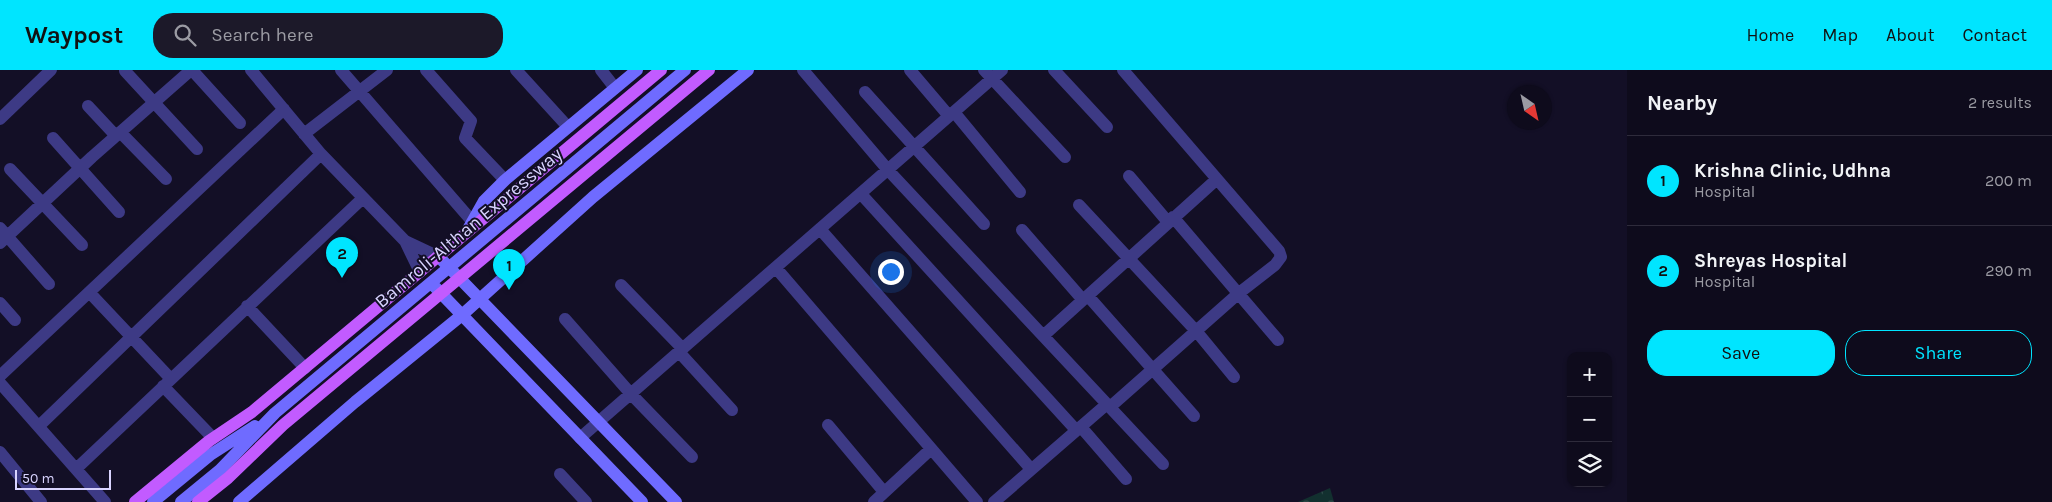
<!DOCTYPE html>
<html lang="en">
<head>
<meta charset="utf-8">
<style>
  body { margin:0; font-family:Karla,sans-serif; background:#1c1929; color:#f1f3f6 }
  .controls { position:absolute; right:15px; bottom:15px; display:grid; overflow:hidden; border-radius:10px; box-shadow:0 1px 4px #0004 }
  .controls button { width:45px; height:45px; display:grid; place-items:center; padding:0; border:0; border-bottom:1px solid #2e2b3b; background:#0e0b1c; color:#f1f3f6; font:25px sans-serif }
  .compass { position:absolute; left:1507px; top:15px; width:45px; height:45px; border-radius:50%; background:#0e0b1c; box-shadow:0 1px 4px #0004; rotate:146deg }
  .scale { position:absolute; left:15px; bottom:12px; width:96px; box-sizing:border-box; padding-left:5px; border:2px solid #d9d4ff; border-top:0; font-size:14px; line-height:18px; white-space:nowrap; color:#d9d4ff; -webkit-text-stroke:4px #130f26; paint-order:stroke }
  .you { position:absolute; left:890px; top:201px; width:18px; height:18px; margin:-12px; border:4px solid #fff; border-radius:50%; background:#1a73e8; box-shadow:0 0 0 8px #1a73e833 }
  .badge { display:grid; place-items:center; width:32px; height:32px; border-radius:50%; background:#00e5ff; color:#111; font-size:16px; font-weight:700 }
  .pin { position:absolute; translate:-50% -41px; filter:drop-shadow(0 1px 2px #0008) }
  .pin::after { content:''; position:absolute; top:26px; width:18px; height:15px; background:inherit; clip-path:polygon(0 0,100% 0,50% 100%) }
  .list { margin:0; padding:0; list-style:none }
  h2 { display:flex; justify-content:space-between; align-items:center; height:65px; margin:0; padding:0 20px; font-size:21px }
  h2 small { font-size:16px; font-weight:400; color:#9b9ba3 }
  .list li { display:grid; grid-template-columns:32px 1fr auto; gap:15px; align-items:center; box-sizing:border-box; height:90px; padding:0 20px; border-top:1px solid #2e2b3b }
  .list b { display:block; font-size:19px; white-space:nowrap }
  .list p { margin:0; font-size:16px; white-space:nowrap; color:#9b9ba3 }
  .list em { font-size:16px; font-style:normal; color:#9b9ba3 }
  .actions { display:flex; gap:10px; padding:15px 20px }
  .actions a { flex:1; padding:11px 0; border:1px solid #00e5ff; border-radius:20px; text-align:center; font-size:18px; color:#00e5ff }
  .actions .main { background:#00e5ff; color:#111 }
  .icon { flex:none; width:28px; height:28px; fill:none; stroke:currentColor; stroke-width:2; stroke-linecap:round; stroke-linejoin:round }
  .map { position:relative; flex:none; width:1627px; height:432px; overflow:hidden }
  header { display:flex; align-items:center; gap:30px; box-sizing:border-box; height:70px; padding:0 25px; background:#00e5ff; color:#111 }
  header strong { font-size:24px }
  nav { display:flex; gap:28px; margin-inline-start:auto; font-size:18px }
  .search { width:350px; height:45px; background:#1c1929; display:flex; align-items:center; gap:12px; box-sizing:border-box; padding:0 18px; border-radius:20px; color:#9b9ba3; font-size:19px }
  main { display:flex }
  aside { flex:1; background:#0e0b1c }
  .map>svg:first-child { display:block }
  .forest { fill:url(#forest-crowns) }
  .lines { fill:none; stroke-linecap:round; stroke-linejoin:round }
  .street { stroke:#3d3a85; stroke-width:12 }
  .secondary { stroke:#6f6bff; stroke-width:12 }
  .primary { stroke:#c25bff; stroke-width:12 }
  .labels { text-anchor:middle; stroke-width:4; stroke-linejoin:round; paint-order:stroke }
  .street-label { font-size:19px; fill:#d9d4ff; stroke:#130f26 }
</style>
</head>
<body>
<header>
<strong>Waypost</strong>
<div class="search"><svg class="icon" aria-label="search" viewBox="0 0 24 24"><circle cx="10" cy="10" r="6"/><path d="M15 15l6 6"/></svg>Search here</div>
<nav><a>Home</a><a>Map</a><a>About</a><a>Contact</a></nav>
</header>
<main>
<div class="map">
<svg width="1627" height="432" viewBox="0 0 1627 432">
  <defs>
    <pattern id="forest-crowns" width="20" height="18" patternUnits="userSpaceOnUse" patternTransform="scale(1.25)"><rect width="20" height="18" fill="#12302f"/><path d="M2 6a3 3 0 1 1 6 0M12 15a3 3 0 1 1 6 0" fill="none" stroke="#344d4e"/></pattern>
  </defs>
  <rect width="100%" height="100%" fill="#130f26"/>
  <path class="forest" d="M1330,418L1334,432H1298Z"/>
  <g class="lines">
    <path class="street" d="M192,0L240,53
      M251,0L321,84L405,171L420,202
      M341,0L472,151
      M426,0L471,51L465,68L505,110
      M516,0L568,57
      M601,0L615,18
      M803,0L888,100L1163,394
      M910,0L949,46
      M984,0L1065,87
      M1054,0L1107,57
      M125,1L197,79
      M865,22L984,154
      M88,36L116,66
      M954,42L1020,122
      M0,49L51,0
      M120,62L166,109
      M304,64L387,0
      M53,68L119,142
      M10,99L82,175
      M1129,106L1168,152
      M861,124L1076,360
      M1079,135L1197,262L1234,307
      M1173,147L1278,270
      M0,158L49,214
      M820,159L1031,399
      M1022,160L1083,230
      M405,171L439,187
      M0,173L92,87L191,0
      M776,198L977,432
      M621,215L683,279
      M89,222L171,309
      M1088,226L1194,346
      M0,233L15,250
      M247,236L305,298
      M565,249L631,324L692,387
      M1043,266L1217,109
      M679,282L732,340
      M0,306L284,39
      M0,313L105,432
      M163,316L213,368
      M1110,337L1239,223L1275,195L1281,187L1279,181L1123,0
      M828,355L884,422
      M39,356L321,84
      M1081,357L1126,409
      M580,368L1002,0
      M0,382L41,432
      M76,399L363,128
      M560,404L586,432
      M874,432L931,379
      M994,432L1107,334"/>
    <path class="secondary" d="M466,163L484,131L505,110L637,0
      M439,187L676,432
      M434,216L642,432
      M153,432L210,385L255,356
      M181,432L220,400L275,343L685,0
      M239,432L355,332L462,245L593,127L748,0"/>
    <path class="primary" d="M135,432L209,371L252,342L661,0
      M198,432L228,408L283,355L709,0"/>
  </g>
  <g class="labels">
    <g class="street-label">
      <text transform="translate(468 157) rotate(-40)" y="7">Bamroli-Althan Expressway</text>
    </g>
  </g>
</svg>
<div class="controls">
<button>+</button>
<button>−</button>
<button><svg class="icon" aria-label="layers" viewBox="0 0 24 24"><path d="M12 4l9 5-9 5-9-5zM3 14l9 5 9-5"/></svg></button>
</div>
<svg class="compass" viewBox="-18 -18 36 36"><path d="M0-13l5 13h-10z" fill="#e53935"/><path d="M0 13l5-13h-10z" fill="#9b9ba3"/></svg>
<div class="scale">50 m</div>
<div class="you"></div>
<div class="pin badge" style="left:509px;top:220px">1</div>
<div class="pin badge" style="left:342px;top:208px">2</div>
</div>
<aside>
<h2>Nearby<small>2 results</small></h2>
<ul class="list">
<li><span class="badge">1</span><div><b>Krishna Clinic, Udhna</b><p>Hospital</p></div><em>200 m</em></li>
<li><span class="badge">2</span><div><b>Shreyas Hospital</b><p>Hospital</p></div><em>290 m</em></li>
</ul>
<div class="actions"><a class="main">Save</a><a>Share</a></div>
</aside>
</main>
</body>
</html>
